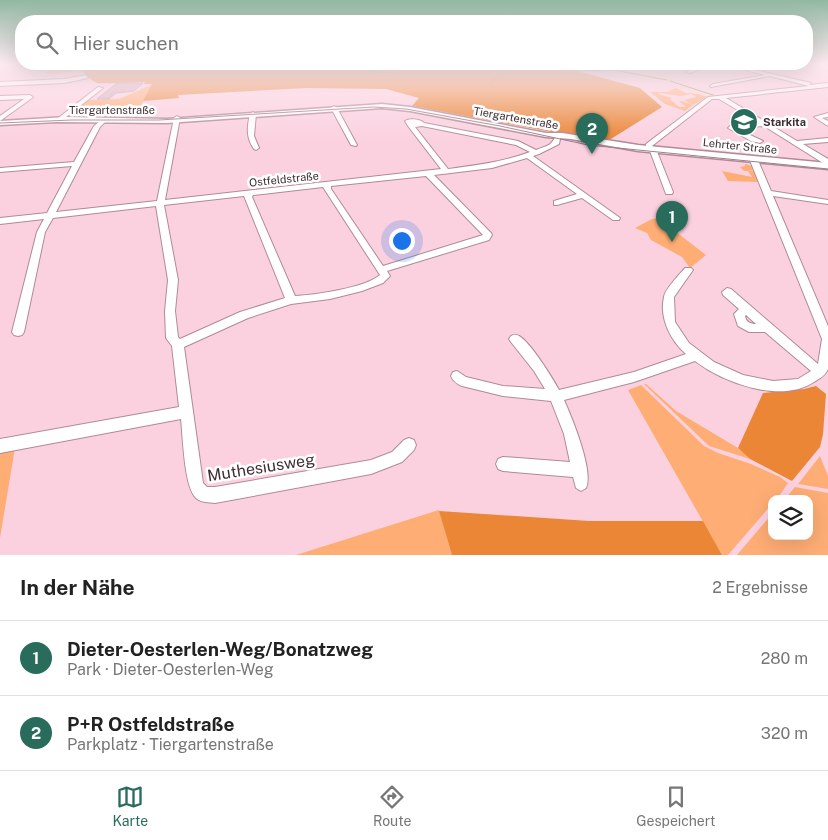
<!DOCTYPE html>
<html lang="de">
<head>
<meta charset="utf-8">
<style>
  body { margin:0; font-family:"Public Sans",sans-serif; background:#f6f6f6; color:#222 }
  .controls { position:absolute; right:15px; bottom:15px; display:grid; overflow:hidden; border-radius:10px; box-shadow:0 5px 20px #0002 }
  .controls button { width:45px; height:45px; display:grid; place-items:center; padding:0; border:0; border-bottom:1px solid #e0e0e0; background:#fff; color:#222; font:25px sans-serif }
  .you { position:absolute; left:401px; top:240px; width:18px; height:18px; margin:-12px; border:4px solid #fff; border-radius:50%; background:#1a73e8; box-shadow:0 0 0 8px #1a73e833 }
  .badge { display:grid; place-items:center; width:32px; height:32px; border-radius:50%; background:#296c5c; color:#fff; font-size:16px; font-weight:700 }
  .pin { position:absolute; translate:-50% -41px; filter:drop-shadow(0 1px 2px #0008) }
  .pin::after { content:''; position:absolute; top:26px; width:18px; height:15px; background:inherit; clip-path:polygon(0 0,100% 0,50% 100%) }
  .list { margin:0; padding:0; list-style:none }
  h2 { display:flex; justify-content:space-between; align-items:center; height:65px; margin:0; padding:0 20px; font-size:21px }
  h2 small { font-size:16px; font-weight:400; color:#767676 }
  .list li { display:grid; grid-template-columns:32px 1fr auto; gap:15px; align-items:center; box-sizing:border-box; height:75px; padding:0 20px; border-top:1px solid #e0e0e0 }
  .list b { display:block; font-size:19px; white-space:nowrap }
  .list p { margin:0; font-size:16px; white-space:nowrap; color:#767676 }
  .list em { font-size:16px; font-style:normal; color:#767676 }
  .icon { flex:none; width:28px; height:28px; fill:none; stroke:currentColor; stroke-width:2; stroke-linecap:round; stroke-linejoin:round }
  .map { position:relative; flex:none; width:828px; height:555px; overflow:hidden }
  .search { position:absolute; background:#fff; box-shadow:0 5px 20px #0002; left:15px; right:15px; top:15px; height:55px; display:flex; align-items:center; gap:12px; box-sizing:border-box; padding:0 18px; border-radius:20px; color:#767676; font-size:19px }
  .sheet { height:215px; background:#fff }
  nav { display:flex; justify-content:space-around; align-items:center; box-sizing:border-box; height:70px; border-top:1px solid #e0e0e0; background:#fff; font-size:14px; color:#767676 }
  nav a { display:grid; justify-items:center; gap:2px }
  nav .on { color:#296c5c }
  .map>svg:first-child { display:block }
  .green { fill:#fead74 }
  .forest { fill:#ea8636 }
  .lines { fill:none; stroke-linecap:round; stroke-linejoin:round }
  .stream { stroke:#8e943a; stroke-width:1 }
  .building { fill:#d5adbb; stroke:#bc95a3 }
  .minor-casing { stroke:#b08a97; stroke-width:2 }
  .major-casing { stroke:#b08a97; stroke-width:3 }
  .minor { fill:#fff; fill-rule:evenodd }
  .major { fill:#fff; fill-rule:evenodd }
  .tram { stroke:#9b7f89; stroke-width:1 }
  .labels { text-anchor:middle; stroke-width:5; stroke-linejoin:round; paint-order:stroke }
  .far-street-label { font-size:11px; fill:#3e2e34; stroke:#fff }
  .far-poi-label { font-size:11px; font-weight:bold; fill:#3e2e34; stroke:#fff; text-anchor:start }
  .near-street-label { font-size:16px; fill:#3e2e34; stroke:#fff }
</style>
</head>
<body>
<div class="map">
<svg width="828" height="555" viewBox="0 0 828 555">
  <rect width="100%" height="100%" fill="#fbd1e0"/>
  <path class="green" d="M46,64H76L84,71L47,74Z
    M153,84L139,109H119L114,115L65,117C75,109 83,116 96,106H79L87,100L119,99Z
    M680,86L676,88L686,93L699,94L707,97L693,105L684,100L696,97L692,94L680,96L660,93L658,94L672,98L670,99L679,107H686L679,101H682L693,105L685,111L665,104L650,92H667Z
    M745,164L752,166L754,170H748L754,171L758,182L728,181L722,171L752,177L748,171H744L740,167L745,166Z
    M658,218L706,255L690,268L682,257L651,240L647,233L635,228L652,219Z
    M644,384H646L676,411L738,448L750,459L709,446Z
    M641,385L704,446L718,453L751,464L780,477L788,483L777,499H772V504L728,555H722L628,390Z
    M15,448L0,538V451Z
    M820,456L828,476V489L798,484Z
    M795,487L828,493V555H737L772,514V536H809V499H785Z
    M439,510L452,555H296Z"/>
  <path class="forest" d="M76,64H552L640,88L662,107L606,142L412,106L419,98L386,89L306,88L178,95L179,98L143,101L152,84H144L145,82C138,82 100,84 97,83C89,80 82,69 76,64Z
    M816,386L826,394L823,434L820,447L792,481L750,459L738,448L763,393L804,389Z
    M439,511L589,521H703L722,555H452Z"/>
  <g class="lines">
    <path class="stream" d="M348,64L388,73
      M557,64L579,71L614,70L667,80
      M670,81L713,95
      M490,84L511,64"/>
  </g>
  <path class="building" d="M117,83H143L134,91L116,93L109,99H97Z"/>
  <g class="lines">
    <g class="minor-casing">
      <path id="minor" d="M707,64H713L690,73L686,72Z
        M722,64H729L811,83L809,85L828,83V87L726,98L797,141L828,138V142L803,144L828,159V163H823L764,126L735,128L763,141L760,143L751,141L728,128L732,124L758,122L719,99H712L652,146L656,149L673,192L672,194H666L650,151L646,149V144L708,97L809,86L770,76L711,87L710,86L713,84L765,75Z
        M86,75L88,78L64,83L0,86V82L64,79Z
        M98,87L103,88L61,121H57V119Z
        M30,95L33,97L32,98L0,121V116L24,99L0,100V96Z
        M334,106L337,108L357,145L356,146L351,145L331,108Z
        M253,112L256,114L254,136L259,148L256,150L254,149C246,138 247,127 250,114Z
        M828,113V117L822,118L828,121V126L814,117Z
        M177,116L180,118L165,200L441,169L408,126L405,121C409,118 421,119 424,123L518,141L536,150C549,145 551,146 557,134H561L559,144L539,154L533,156L620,218L619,220H613L582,198L557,205H554V201L577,194L527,158L492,168L434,175L491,233L492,235L489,240L387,271L390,276L383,283L362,291L330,299L291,304L248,318L184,347L203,483L207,487H215L371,460L392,452L404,440L409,438L414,440L416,445L414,450L402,462L371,474L215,503C209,502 201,503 196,498C184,487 183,437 181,419L0,453V439L179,407L172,346L166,338L165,311L168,280L156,206L53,218L45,232L24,332L22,335L18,336L14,335L12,332L37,232L44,219L0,224V218L47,213L72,166L0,172V168L74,162L94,126L103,119L106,121L100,127L56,212L157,201L174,118ZM422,126L516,145L530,152C502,162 478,165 448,169L415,127ZM426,176L483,235L383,266L331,189V186ZM323,187L380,275C365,288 315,295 295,296L252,197L253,195ZM244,196L285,298L240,312L180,339L178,337L175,311L178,280L164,205Z
        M753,156L757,158L771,191L828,200V204L773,196L828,326V369C825,376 820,378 814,382C781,404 724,383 695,361L634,382L564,400C572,418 594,471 586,488L581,491L576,488L573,477L503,471L498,469L496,464L498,459L503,457L570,462L564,434L551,401L503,396L462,386C457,384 453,381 451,376L453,372L457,371L466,377L503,386L545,389L534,371L511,342L509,339L511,336C514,335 515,334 519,336C530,342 552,377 559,390L634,372L686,354C671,341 659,318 664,297C665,289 679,275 685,268H691L693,270L674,297L675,322L689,343L714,362L743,375L773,381L798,379L811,371L765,332H749L738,326L734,314L739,309L723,295L722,292L727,288L731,289L818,364L822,339L749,158ZM746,315L756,324C750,324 746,322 745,316Z"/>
    </g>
    <g class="major-casing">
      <path id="major" d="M382,104L410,107L546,133H562L638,145L828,163V169L638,151L571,139L546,137L410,111L382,108L167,123L57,122L0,125V121L67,117L167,119Z"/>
    </g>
    <use href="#minor" class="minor"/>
    <use href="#major" class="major"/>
    <path class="tram" d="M0,123L72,120H159L373,107L406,109L500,126L588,145L828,169"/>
  </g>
  <linearGradient id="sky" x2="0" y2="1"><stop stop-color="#92b8a3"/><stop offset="0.45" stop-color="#fdeaf1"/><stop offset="1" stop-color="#fdeaf1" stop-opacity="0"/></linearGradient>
  <rect width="828" height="141" fill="url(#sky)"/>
  <defs>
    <g id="school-disc" transform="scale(1.4375)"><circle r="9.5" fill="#296c5c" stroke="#fff"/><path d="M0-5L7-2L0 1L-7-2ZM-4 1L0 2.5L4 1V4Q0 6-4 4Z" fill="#fff"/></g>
  </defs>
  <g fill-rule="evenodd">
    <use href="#school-disc" x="744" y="122"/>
  </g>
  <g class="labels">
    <g class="far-street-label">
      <text x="112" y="114">Tiergartenstraße</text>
      <text transform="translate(516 118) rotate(10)" y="4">Tiergartenstraße</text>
      <text transform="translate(740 146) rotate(6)" y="4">Lehrter Straße</text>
      <text transform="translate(284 179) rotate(-6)" y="4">Ostfeldstraße</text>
    </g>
    <g class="far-poi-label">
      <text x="763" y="126">Starkita</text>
    </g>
    <g class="near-street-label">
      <text transform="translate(261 467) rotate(-9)" y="6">Muthesiusweg</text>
    </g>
  </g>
</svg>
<div class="controls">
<button><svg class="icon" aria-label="layers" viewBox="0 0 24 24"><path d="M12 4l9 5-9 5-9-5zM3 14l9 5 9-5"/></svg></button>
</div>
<div class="you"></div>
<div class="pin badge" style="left:672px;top:242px">1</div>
<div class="pin badge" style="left:592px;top:154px">2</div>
<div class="search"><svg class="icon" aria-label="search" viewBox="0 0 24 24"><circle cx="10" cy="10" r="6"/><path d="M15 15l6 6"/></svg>Hier suchen</div>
</div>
<section class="sheet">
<h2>In der Nähe<small>2 Ergebnisse</small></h2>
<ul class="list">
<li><span class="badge">1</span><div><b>Dieter-Oesterlen-Weg/Bonatzweg</b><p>Park · Dieter-Oesterlen-Weg</p></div><em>280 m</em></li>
<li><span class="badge">2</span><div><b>P+R Ostfeldstraße</b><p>Parkplatz · Tiergartenstraße</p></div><em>320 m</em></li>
</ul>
</section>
<nav>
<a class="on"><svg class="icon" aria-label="map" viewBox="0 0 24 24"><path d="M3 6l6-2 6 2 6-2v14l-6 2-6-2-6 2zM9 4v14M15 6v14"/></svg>Karte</a>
<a><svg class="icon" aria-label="directions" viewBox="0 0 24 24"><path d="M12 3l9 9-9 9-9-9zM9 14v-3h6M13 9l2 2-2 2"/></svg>Route</a>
<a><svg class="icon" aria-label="saved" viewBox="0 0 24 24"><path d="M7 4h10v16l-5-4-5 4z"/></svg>Gespeichert</a>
</nav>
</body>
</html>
